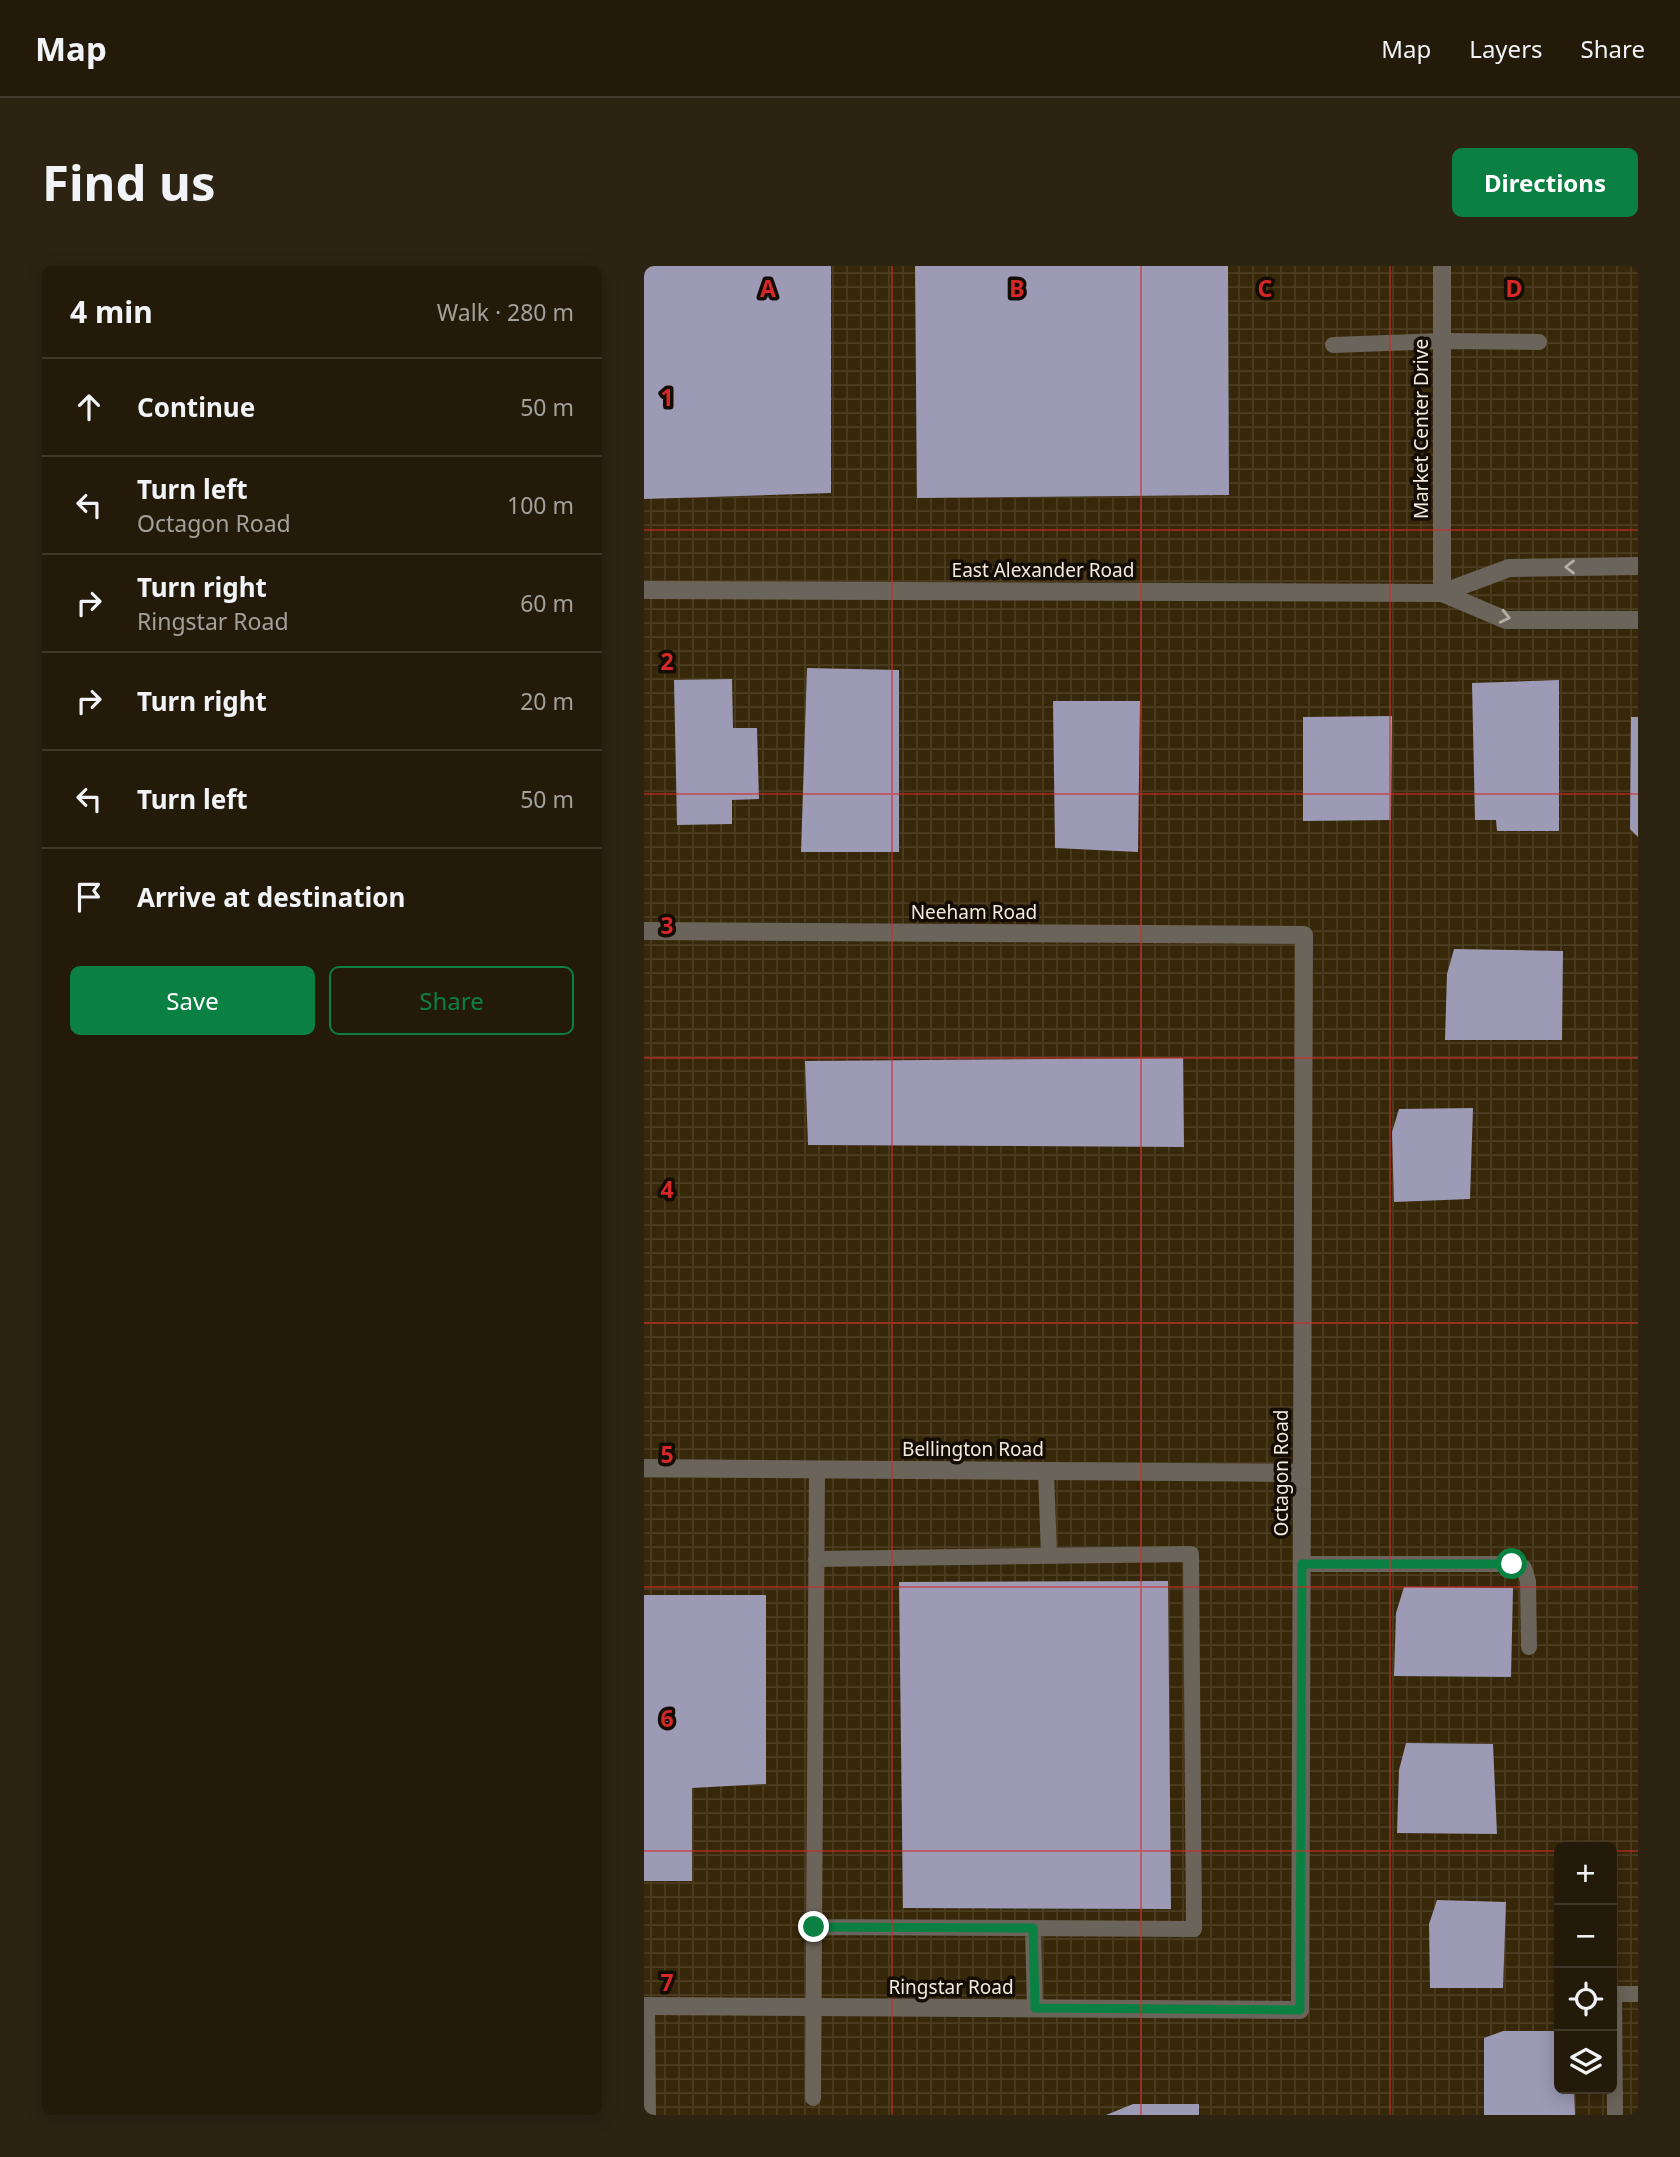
<!DOCTYPE html>
<html lang="en">
<head>
<meta charset="utf-8">
<style>
  body { margin:0; font-family:"Noto Sans",sans-serif; background:#2c2313; color:#f1f3f6 }
  .controls { position:absolute; right:21px; bottom:21px; display:grid; overflow:hidden; border-radius:10px; box-shadow:0 4px 18px #0003 }
  .controls button { width:63px; height:63px; display:grid; place-items:center; padding:0; border:0; border-bottom:2px solid #41382b; background:#241a0a; color:#f1f3f6; font:35px sans-serif }
  .stop { position:absolute; width:21px; height:21px; margin:-16px; border:5px solid #0b8043; border-radius:50%; background:#fff }
  .stop.end { background:#0b8043; border-color:#fff; box-shadow:0 2px 7px #0008 }
  .list { margin:0; padding:0; list-style:none }
  h2 { display:flex; justify-content:space-between; align-items:center; height:91px; margin:0; padding:0 28px; font-size:30px }
  h2 small { font-size:23px; font-weight:400; color:#a3a19c }
  .list li { display:grid; grid-template-columns:46px 1fr auto; gap:21px; align-items:center; box-sizing:border-box; height:98px; padding:0 28px; border-top:2px solid #41382b }
  .list b { display:block; font-size:26px; white-space:nowrap }
  .list p { margin:0; font-size:23px; white-space:nowrap; color:#a3a19c }
  .list em { font-size:23px; font-style:normal; color:#a3a19c }
  .actions { display:flex; gap:14px; padding:21px 28px }
  .actions a { flex:1; padding:16px 0; border:2px solid #0b8043; border-radius:10px; text-align:center; font-size:24px; color:#0b8043 }
  .actions .main { background:#0b8043; color:#fff }
  .icon { flex:none; width:38px; height:38px; fill:none; stroke:currentColor; stroke-width:2; stroke-linecap:round; stroke-linejoin:round }
  .map { position:relative; flex:none; width:994px; height:1849px; overflow:hidden; border-radius:10px }
  header { display:flex; align-items:center; gap:42px; box-sizing:border-box; height:98px; padding:0 35px; background:#241a0a; border-bottom:2px solid #41382b }
  header strong { font-size:33px }
  nav { display:flex; gap:38px; margin-inline-start:auto; font-size:24px }
  .intro { display:flex; align-items:center; justify-content:space-between; box-sizing:border-box; height:168px; padding:0 42px }
  h1 { margin:0; font-size:49px }
  .button { padding:18px 32px; border-radius:10px; background:#0b8043; color:#fff; font-size:24px; font-weight:700 }
  main { display:flex; gap:42px; padding:0 42px }
  aside { flex:1; background:#241a0a; border-radius:10px; box-shadow:0 4px 18px #0003 }
  .map>svg:first-child { display:block }
  .industrial { fill:url(#industrial-grid); fill-rule:evenodd }
  .building { fill:#9c9ab5 }
  .lines { fill:none; stroke-linecap:round; stroke-linejoin:round }
  .service { stroke:#6b645a; stroke-width:16 }
  .minor { stroke:#6b645a; stroke-width:18 }
  .tertiary { stroke:#6b645a; stroke-width:18 }
  .oneway { stroke:#b6aea3 }
  .route { stroke:#0b8043; stroke-width:9 }
  .grid { fill:none; stroke:#d62828; stroke-width:2; stroke-opacity:0.55 }
  .labels { text-anchor:middle; stroke-width:7; stroke-linejoin:round; paint-order:stroke }
  .street-label { font-size:19px; fill:#f4ebde; stroke:#130d05 }
  .grid-label { font-size:23px; text-anchor:middle; font-weight:bold; fill:#d62828; stroke:#130d05; stroke-width:7; stroke-linejoin:round; paint-order:stroke }
</style>
</head>
<body>
<header>
<strong>Map</strong>
<nav><a>Map</a><a>Layers</a><a>Share</a></nav>
</header>
<div class="intro"><h1>Find us</h1><a class="button">Directions</a></div>
<main>
<aside>
<h2>4 min<small>Walk · 280 m</small></h2>
<ul class="list">
<li><svg class="icon" aria-label="ahead" viewBox="0 0 24 24"><path d="M12 20V5M6 11l6-6 6 6"/></svg><div><b>Continue</b></div><em>50 m</em></li>
<li><svg class="icon" aria-label="left" viewBox="0 0 24 24"><path d="M17 20v-9H6M10 6l-5 5 5 5"/></svg><div><b>Turn left</b><p>Octagon Road</p></div><em>100 m</em></li>
<li><svg class="icon" aria-label="right" viewBox="0 0 24 24"><path d="M7 20v-9h11M14 6l5 5-5 5"/></svg><div><b>Turn right</b><p>Ringstar Road</p></div><em>60 m</em></li>
<li><svg class="icon" aria-label="right" viewBox="0 0 24 24"><path d="M7 20v-9h11M14 6l5 5-5 5"/></svg><div><b>Turn right</b></div><em>20 m</em></li>
<li><svg class="icon" aria-label="left" viewBox="0 0 24 24"><path d="M17 20v-9H6M10 6l-5 5 5 5"/></svg><div><b>Turn left</b></div><em>50 m</em></li>
<li><svg class="icon" aria-label="arrive" viewBox="0 0 24 24"><path d="M6 21V4h12l-3 4 3 4H6"/></svg><div><b>Arrive at destination</b></div></li>
</ul>
<div class="actions"><a class="main">Save</a><a>Share</a></div>
</aside>
<div class="map">
<svg width="994" height="1849" viewBox="0 0 994 1849">
  <defs>
    <pattern id="industrial-grid" width="8" height="8" patternUnits="userSpaceOnUse" patternTransform="scale(1.75)"><rect width="8" height="8" fill="#38280a"/><path d="M0 4h8M4 0v8" fill="none" stroke="#4c3d22"/></pattern>
  </defs>
  <rect width="100%" height="100%" fill="#30230d"/>
  <path class="industrial" d="M0,0H994V1849H0ZM915,1581H968V1823H915Z"/>
  <path class="building" d="M0,0H187V227L0,233Z
    M271,0H584L585,229L273,232Z
    M163,402L255,404V586H157Z
    M88,413L89,462H113L115,533L88,534V558L33,559L30,414Z
    M915,414V565H853L852,554H831L828,417Z
    M409,435H496L494,586L411,582Z
    M748,450L747,554L659,555V451Z
    M987,451H994V571L986,563Z
    M810,683L919,685L918,774H801L803,708Z
    M539,792L540,881L164,879L161,795Z
    M829,842L826,933L750,936L748,866L755,843Z
    M524,1315L527,1643L259,1642L255,1316Z
    M760,1321L869,1322L867,1411L750,1410L752,1347Z
    M0,1329H122V1518L48,1522V1615H0Z
    M762,1477L849,1478L853,1568L753,1567L755,1504Z
    M793,1634L862,1636L859,1722H786L785,1658Z
    M859,1765H915V1823H930L931,1849H840V1772Z
    M489,1838H555V1849H462Z"/>
  <g class="lines">
    <path class="service" d="M689,79L798,75L895,76
      M402,1205L405,1290
      M658,1298H868L880,1302L884,1315L885,1381
      M170,1661L550,1663L547,1288L172,1293
      M389,1662L391,1743
      M3,1740L4,1849
      M169,1832L173,1203
      M971,1849L970,1728H994"/>
    <path class="minor" d="M798,327V0
      M0,665L660,669L656,1744L0,1740
      M0,1202L658,1207"/>
    <path class="tertiary" d="M0,324L798,327L865,302L994,300
      M798,327L862,354H994"/>
  </g>
  <defs><path id="oneway-chevron" d="M-2-3.5L2.5 0L-2 3.5" fill="none" stroke-width="1.6" stroke-linecap="round" stroke-linejoin="round" transform="scale(1.75)"/></defs>
  <g class="oneway">
    <use href="#oneway-chevron" transform="translate(926 301) rotate(180)"/>
    <use href="#oneway-chevron" transform="translate(861 351) rotate(13)"/>
  </g>
  <g class="lines">
    <path class="route" d="M170,1661L389,1662L391,1742L656,1744L658,1298H868"/>
  </g>
  <path class="grid" d="M248,0V1849M497,0V1849M746,0V1849M0,264H994M0,528H994M0,792H994M0,1057H994M0,1321H994M0,1585H915M968,1585H994"/>
  <g class="labels">
    <g class="street-label">
      <text transform="translate(777 163) rotate(-90)" y="7">Market Center Drive</text>
      <text x="399" y="311">East Alexander Road</text>
      <text x="330" y="653">Neeham Road</text>
      <text x="329" y="1190">Bellington Road</text>
      <text transform="translate(637 1207) rotate(-90)" y="7">Octagon Road</text>
      <text x="307" y="1728">Ringstar Road</text>
    </g>
  </g>
  <g class="grid-label">
    <text x="124" y="31">A</text>
    <text x="373" y="31">B</text>
    <text x="621" y="31">C</text>
    <text x="870" y="31">D</text>
    <text x="23" y="140">1</text>
    <text x="23" y="404">2</text>
    <text x="23" y="668">3</text>
    <text x="23" y="932">4</text>
    <text x="23" y="1197">5</text>
    <text x="23" y="1461">6</text>
    <text x="23" y="1725">7</text>
  </g>
</svg>
<div class="controls">
<button>+</button>
<button>−</button>
<button><svg class="icon" aria-label="locate" viewBox="0 0 24 24"><circle cx="12" cy="12" r="6"/><path d="M12 2v4M12 18v4M2 12h4M18 12h4"/></svg></button>
<button><svg class="icon" aria-label="layers" viewBox="0 0 24 24"><path d="M12 4l9 5-9 5-9-5zM3 14l9 5 9-5"/></svg></button>
</div>
<div class="stop" style="left:868px;top:1298px"></div>
<div class="stop end" style="left:170px;top:1661px"></div>
</div>
</main>
</body>
</html>
